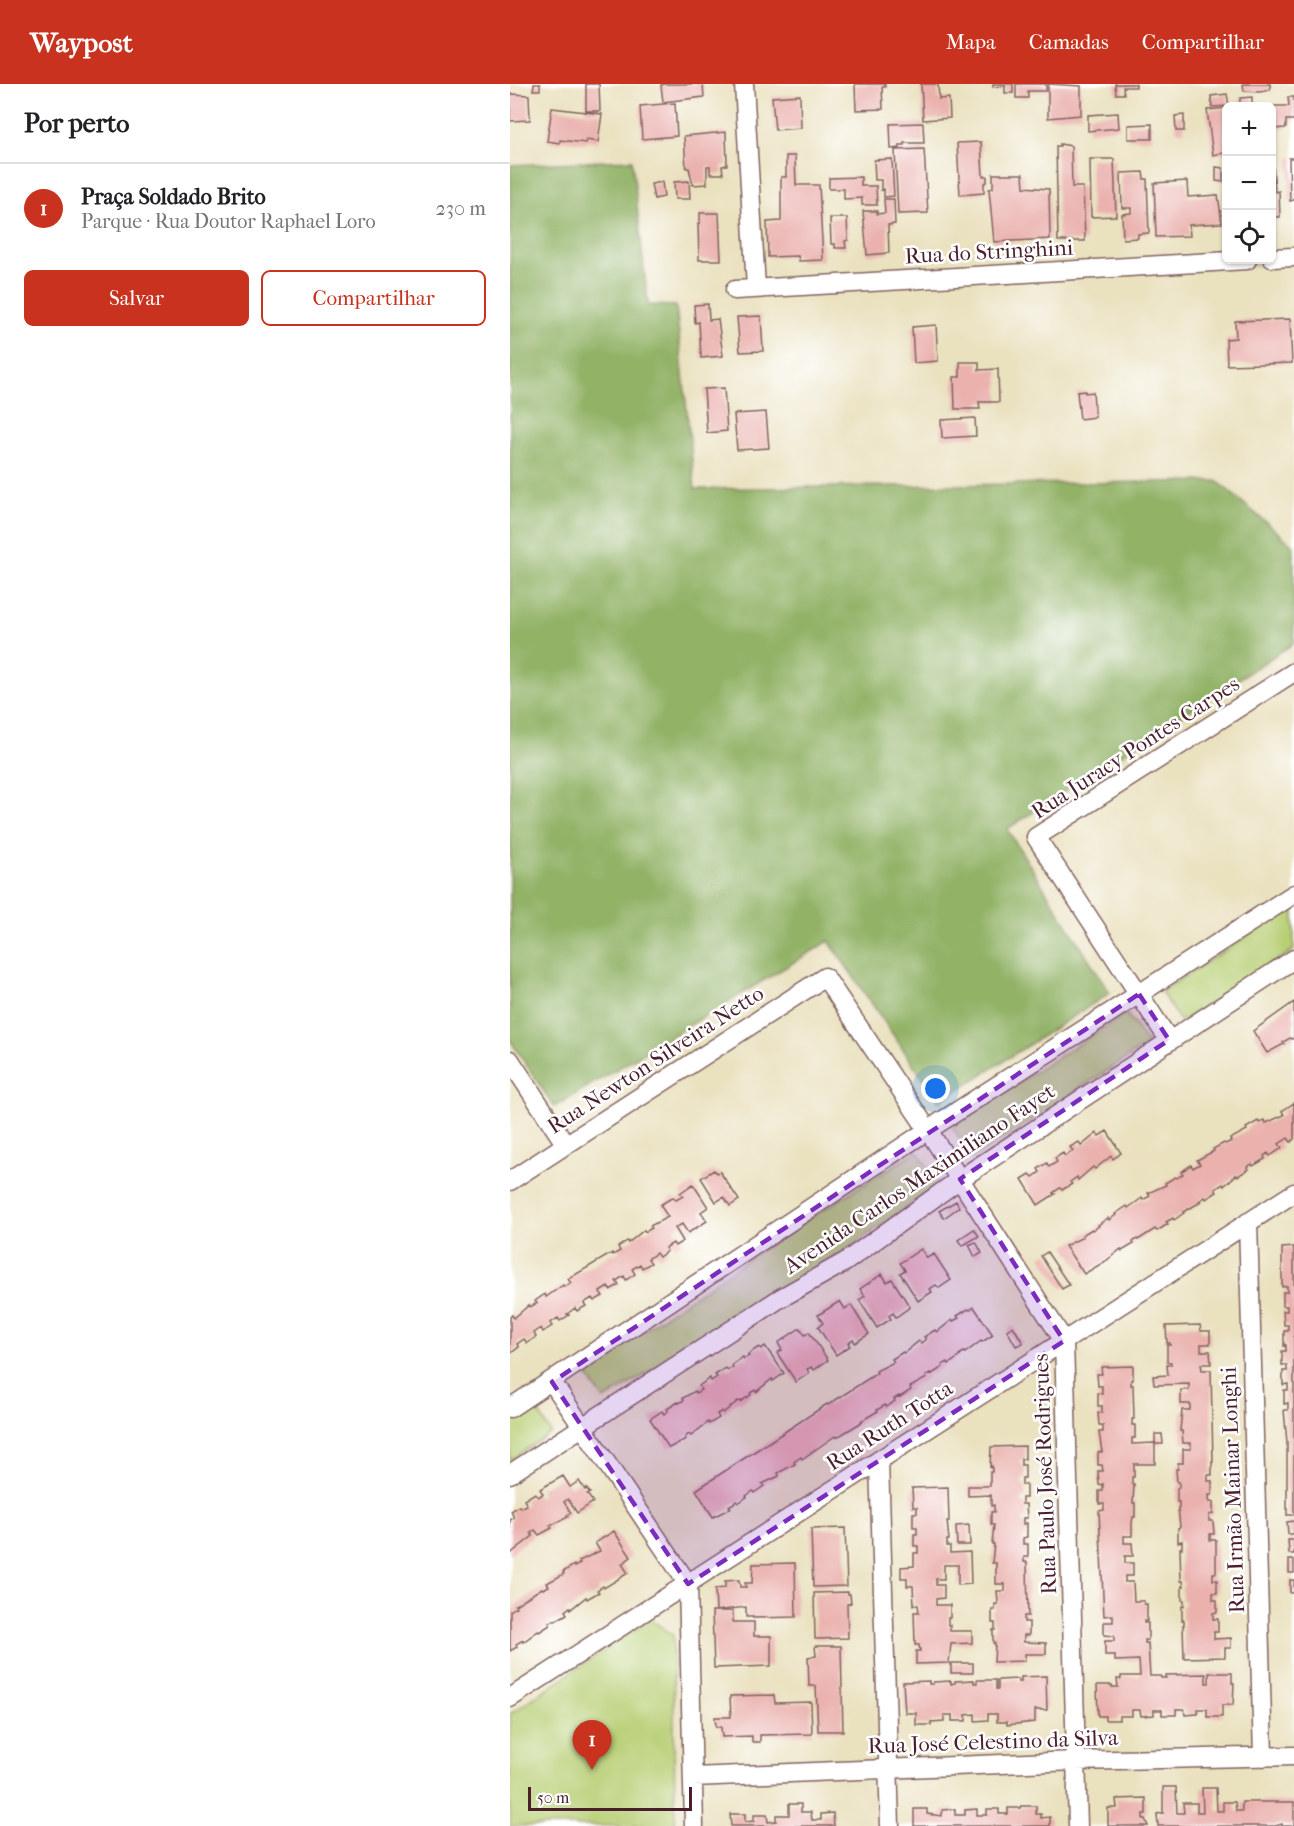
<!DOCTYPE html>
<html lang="pt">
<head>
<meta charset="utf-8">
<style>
  body { margin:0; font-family:"IM FELL French Canon",serif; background:#f6f6f6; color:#202124 }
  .controls { position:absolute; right:18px; top:18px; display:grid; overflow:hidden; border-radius:9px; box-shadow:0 2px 4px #0004 }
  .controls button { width:54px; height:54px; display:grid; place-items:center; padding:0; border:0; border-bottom:2px solid #e0e0e0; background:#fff; color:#202124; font:30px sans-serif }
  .scale { position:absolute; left:18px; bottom:15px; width:164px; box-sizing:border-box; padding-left:6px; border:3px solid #4a1f2b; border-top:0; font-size:16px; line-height:21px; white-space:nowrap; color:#4a1f2b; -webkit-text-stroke:4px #fff; paint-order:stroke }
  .you { position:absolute; left:426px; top:1005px; width:21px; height:21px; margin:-15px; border:4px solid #fff; border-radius:50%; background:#1a73e8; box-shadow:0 0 0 9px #1a73e833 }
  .badge { display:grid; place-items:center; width:39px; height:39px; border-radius:50%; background:#c8321e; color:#fff; font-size:20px; font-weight:700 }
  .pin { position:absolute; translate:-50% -50px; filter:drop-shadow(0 2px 3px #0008) }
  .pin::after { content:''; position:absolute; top:32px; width:21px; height:18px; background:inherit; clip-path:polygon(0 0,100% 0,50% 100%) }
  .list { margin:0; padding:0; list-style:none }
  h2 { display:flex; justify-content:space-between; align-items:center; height:78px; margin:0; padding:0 24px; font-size:26px }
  h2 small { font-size:20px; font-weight:400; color:#757577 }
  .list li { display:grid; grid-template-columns:39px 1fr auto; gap:18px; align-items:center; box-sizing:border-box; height:90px; padding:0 24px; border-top:2px solid #e0e0e0 }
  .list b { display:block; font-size:22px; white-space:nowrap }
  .list p { margin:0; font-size:20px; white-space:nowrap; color:#757577 }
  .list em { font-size:20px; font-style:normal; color:#757577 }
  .actions { display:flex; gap:12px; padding:18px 24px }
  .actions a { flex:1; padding:14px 0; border:2px solid #c8321e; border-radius:9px; text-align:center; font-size:21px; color:#c8321e }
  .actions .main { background:#c8321e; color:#fff }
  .icon { flex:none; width:33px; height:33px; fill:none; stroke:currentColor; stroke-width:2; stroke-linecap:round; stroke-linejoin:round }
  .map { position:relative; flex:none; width:784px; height:1742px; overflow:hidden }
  header { display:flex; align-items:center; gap:36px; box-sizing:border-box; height:84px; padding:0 30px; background:#c8321e; color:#fff }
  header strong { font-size:28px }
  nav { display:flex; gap:33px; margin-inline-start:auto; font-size:21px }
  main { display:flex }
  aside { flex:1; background:#fff }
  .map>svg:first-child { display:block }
  .green { fill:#b8cf74; stroke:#817750; stroke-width:1.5 }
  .forest { fill:#92b266; stroke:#6e6848; stroke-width:1.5 }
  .building { fill:#eab1ad }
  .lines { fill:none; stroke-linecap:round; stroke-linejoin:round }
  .minor-casing { stroke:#82635f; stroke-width:21 }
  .minor { stroke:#fff; stroke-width:18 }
  .marked { fill:#7b2cbf; fill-opacity:0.2; stroke:#7b2cbf; stroke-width:4.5; stroke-dasharray:12 8; stroke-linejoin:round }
  .labels { text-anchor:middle; stroke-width:5; stroke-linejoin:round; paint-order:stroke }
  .street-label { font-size:22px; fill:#4a1f2b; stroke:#fff }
</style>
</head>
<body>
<header>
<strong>Waypost</strong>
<nav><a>Mapa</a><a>Camadas</a><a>Compartilhar</a></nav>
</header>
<main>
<aside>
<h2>Por perto<small></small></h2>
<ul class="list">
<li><span class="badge">1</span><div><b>Praça Soldado Brito</b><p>Parque · Rua Doutor Raphael Loro</p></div><em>230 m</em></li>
</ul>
<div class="actions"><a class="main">Salvar</a><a>Compartilhar</a></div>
</aside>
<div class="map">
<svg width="784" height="1742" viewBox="0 0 784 1742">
  <rect width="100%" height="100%" fill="#fff"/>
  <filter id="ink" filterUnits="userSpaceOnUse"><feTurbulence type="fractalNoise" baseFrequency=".0167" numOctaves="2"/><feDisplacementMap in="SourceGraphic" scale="12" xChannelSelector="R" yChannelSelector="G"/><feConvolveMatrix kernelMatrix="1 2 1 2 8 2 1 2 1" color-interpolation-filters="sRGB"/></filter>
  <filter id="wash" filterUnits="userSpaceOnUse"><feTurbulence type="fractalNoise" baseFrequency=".008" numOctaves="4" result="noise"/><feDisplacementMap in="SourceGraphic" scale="24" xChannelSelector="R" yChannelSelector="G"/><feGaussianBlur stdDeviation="1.35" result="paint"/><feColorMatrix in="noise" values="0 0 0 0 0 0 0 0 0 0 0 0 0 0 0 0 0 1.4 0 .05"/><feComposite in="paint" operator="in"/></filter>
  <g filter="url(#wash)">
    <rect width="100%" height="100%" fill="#eae1bf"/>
    <path class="green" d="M784,821V866L671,938L651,908Z
      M616,929L638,960L462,1075L442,1042Z
      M407,1067L429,1100L332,1169L94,1316L74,1287L287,1142Z
      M24,1321L41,1349L0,1376V1336Z
      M140,1535L163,1551L165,1742H0V1630Z"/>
    <path class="forest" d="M122,76L138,221L166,222L185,405L707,397L784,462V559L497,745L600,909L429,1018L319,857L44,1023L0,956V81Z"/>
    <g id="blocks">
      <path class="building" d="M24,0H30V6H23Z
        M76,0H89L90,27H76Z
        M155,0H193L194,13L153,18L151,1Z
        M345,0H375V3H372L373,25L346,26Z
        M411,0H428L429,15L439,14L440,34L413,36Z
        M483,0H503V9H495V2L483,3Z
        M506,0H536V7H518V14H506Z
        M538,0L571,2V31L538,34Z
        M605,0H626V3H613L614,10H606Z
        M733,0H760V6L750,8L734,7Z
        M0,10L19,11L20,36L0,37Z
        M717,10L719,22L702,23L701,12Z
        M290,11L291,44L265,46L262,13Z
        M742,13V22H730V14Z
        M778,13H784V36H776V44L762,45V22H779Z
        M165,19L167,52L132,55L130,22Z
        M42,24L92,30L88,58L77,56L76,59L50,56V59L37,57Z
        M716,24V68L703,71L697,26Z
        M608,29L609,44L578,47V31Z
        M674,31V47H666L665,32Z
        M413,39L414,59H394V61H390V64L381,65L380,40Z
        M642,40V55H618V41Z
        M216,48L217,81L212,82L213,90H200V82H197V100L183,101L179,84H176L174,52Z
        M471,58L473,92H477V98L474,99V109L450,111L447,59Z
        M550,60L561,62L562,103H573L575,157H548L546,62H550Z
        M414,65L418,129L388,130L385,66Z
        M276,72H285L286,101H309L313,176L289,177L288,172L258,173L257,138L271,137V93H276Z
        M779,74H784V116L780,117Z
        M382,75L384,112L374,113V105L371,106V96H365L364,76Z
        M580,75H604L606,132L581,133Z
        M762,80H763L765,108L769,107L770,133H762Z
        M706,83L713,84V98L706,97Z
        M633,88L634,95H637L639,149L628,150V154L613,155L612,130L621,129V124H612L611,89Z
        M483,90H513L514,103L539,105L540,155L484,158L479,105L483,104Z
        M351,93V102H366L367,121H352V114L334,115V105H319V94Z
        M179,97L180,115H165L164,98Z
        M677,97L678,113L708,111L712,139L679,141L680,152L646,153L644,99Z
        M152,98L154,113L144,115L141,100Z
        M374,115H384L385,140L378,141L379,169L357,171L353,127H367V130L375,129Z
        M190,129H209L211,176H189L188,139H190Z
        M320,134H337L338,156L335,157L336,164H325V160H321Z
        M198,220L199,236L208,235L213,272L191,274L189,238L185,239L184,221Z
        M251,232L253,267L230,268L227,233Z
        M780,235L782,279L717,281L716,255L726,254L725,237Z
        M426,241L428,277L404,279L402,243Z
        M450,278H469V286L488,285L489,318H469L470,325H445L444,293H450Z
        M214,304L217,347L197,349L194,305Z
        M575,307V309L583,308L585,333L570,335L567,308Z
        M256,328L259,364L227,366L224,330Z
        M465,334L466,352L432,354L431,336Z
        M784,918V954L782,955L780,954L773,958L774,960L757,969L743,947Z
        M784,1019V1055L781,1058L778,1054L769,1060L772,1064L760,1072L758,1069L754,1072L755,1075L743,1082L742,1080L737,1083L739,1085L728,1092L726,1091L714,1102L713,1100L705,1105L707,1108L696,1115L695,1113L689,1117L691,1118L673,1128L674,1129L664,1136L663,1134L656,1138L658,1140L647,1147L645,1145L628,1156L627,1155L623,1158L624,1160L612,1167L611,1165L596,1177L574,1190L555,1162L573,1153L572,1151L582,1145L583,1146L589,1142L588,1141L598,1134L599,1136L606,1131L605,1130L617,1122L618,1124L632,1114L633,1116L640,1112L638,1109L656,1101L655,1099L665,1093L667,1094L673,1090L671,1088L681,1081L683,1084L690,1080L687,1076L704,1067L703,1065L714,1059L716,1060L721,1057L720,1055L737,1046L736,1044L748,1037L749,1039L754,1036L756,1039L774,1031L772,1027Z
        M597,1047L611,1069L603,1075L601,1072L585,1085L583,1083L568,1096L567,1093L560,1098L562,1100L552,1106L550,1104L543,1109L545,1110L528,1121L512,1095L520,1090L523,1093L530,1088L528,1085L537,1079L539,1083L547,1078L545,1074L553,1069L555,1072L563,1067L560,1063L569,1058L571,1062L587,1049L589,1052Z
        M204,1086L207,1089L210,1088L229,1116L220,1122L214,1113L206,1118L191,1094Z
        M183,1100L198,1123L191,1128L197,1137L178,1149L172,1140L165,1144L173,1157L165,1162L163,1159L155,1164L157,1167L149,1173L146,1169L138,1175L141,1179L132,1184L130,1180L122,1185L125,1190L116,1196L114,1192L106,1197L109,1201L100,1206L98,1203L90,1208L93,1212L84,1217L82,1214L74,1219L76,1222L67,1227L65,1224L57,1230L59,1231L50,1237L48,1234L40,1239L42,1242L33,1248L31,1244L24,1249L26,1253L17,1259L14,1255L7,1260L9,1263L0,1270V1233L2,1231L4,1234L19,1221L20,1223L27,1219L25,1217L35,1210L36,1213L53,1201L54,1203L61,1199L58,1195L102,1169L103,1171L110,1167L108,1163L117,1157L118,1159L134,1146L135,1148L142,1144L140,1142L158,1133L150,1121L163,1113L166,1116L173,1112L170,1109Z
        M446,1117L449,1123L434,1134L429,1127Z
        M464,1145L469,1152L452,1162L448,1156Z
        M466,1158L472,1169L465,1173L459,1161Z
        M784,1163V1431H777V1359L774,1326H778V1319L774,1320V1306H778V1300L773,1301V1287H777V1281H772V1267H776V1261L774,1262V1247H778V1241H774L773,1227H777V1222H773V1208H777V1202L772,1203V1164Z
        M411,1165L417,1174L424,1170L441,1196L429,1204L426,1201L420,1205L422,1208L408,1217L390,1189L395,1186L390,1179Z
        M537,1168L559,1201L552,1205L531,1172Z
        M372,1190L377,1198L382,1195L400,1223L386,1233L383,1229L379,1232L381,1235L367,1244L349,1216L355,1212L350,1205Z
        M330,1217L335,1225L341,1221L359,1250L345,1259L343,1255L338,1259L340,1262L326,1271L308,1243L313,1239L308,1231Z
        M464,1223L483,1251L472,1258L471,1257L455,1269L454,1268L449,1271L450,1272L439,1280L438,1278L432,1281L433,1283L422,1290L421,1289L416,1292L417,1294L400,1303L401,1306L390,1313L389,1312L384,1315L385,1317L376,1323L375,1321L367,1326L368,1327L351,1337L352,1338L326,1354L325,1352L292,1375L291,1373L284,1378L285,1380L268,1389L269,1392L252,1400L254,1402L244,1409L243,1407L236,1412L237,1413L228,1419L227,1417L219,1422L221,1424L203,1433L186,1406L317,1320L318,1321L367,1289L366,1287L384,1278L382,1275L393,1268L394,1269L409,1257L411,1259L416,1255L414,1253L425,1246L427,1248L442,1236L443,1237L449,1234L447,1232L458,1225L460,1226Z
        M690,1241L691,1247H700V1260H691V1267H700L701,1280H691L692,1286H701L703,1378H702V1391H698V1397H702V1411H699V1418H703V1430L699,1431V1437H703L704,1450H700V1456H706V1489H703V1496H707V1509H703V1516H707V1528L703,1529V1535H708V1548H704V1555L721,1554V1564H715V1573L674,1574L673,1541H674V1536H672V1522H674V1516H672V1502H674L673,1497H671L670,1464H672V1457L668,1458V1444L670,1443L668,1424H669V1418H667V1404H669V1398H667L666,1385H668V1379H673V1365H681V1359H673L672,1347H670L672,1326H680V1320H671V1306H679V1300L644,1301L643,1292L658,1291L657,1281H661V1278H657V1261H660V1259H657L656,1242Z
        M503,1242L513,1259L506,1262L497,1246Z
        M290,1244L295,1251L299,1248L318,1276L304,1286L302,1283L297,1285L299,1289L286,1298L267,1269L272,1266L268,1259Z
        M255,1262L274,1289L263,1297L262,1295L246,1308L245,1306L240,1309L241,1311L230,1318L228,1317L213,1329L212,1327L207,1330L209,1334L199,1340L198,1338L181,1352L179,1350L175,1353L176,1355L159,1364L140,1335L152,1327L154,1330L158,1327L157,1325L168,1318L169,1319L174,1316L173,1314L185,1307L186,1309L191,1306L189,1302L200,1294L201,1297L207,1293L205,1291L216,1284L218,1286L223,1283L222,1281L233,1273L234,1275L239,1272L238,1270L249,1263L251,1265Z
        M623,1282V1296H621V1301H623L624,1335H622V1341H625V1354H622V1360L645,1359V1380H624V1393H622V1400H624L623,1419H625V1433H623L622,1439V1452H614V1459H622L623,1472H615V1479H623V1492H615V1498H623L624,1517H634V1520H637V1537H634V1539H638V1556H635V1559H638L640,1592H651V1594H656V1591L696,1590V1599H699V1589H722V1599H724L723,1621H712V1633H697V1625H688V1630L675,1631L674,1625H666V1631H652V1626H644V1631L631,1632L630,1626H622V1632H609V1636H595V1632H588L587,1601H602V1603H608L607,1595H611V1592H630L629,1576L605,1577V1571H595V1557H604V1552L594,1551V1538H603V1531L594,1532L589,1427L594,1426V1420H589V1407H593V1400L589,1401L588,1387H593L592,1381H588V1368H592L589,1348H593V1341H589L588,1329H592V1322H588V1309L592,1310V1302H588L587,1290H592L591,1283Z
        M645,1350H652L653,1360H645Z
        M515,1362V1375H511V1381H515V1394H512V1401H516V1414H512V1420H516L517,1434H513V1440L517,1439V1453L513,1454V1460H518V1473H514V1478H517L518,1532H514V1538H519V1551H514V1558L536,1559V1570H515V1577L484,1578L485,1559H483V1546H485V1539H482V1526H485V1520H488L487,1507H495V1500H486V1479H482L484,1460H482L484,1441H481V1428H484V1421L481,1422V1411L458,1412V1402H480V1388H482V1382L480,1383L481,1363Z
        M53,1392L60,1403L69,1397L75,1406L76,1404L80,1409L77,1410L83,1418L67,1429L58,1415L54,1418L61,1429L57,1431L58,1433L40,1442L42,1444L29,1451L25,1446L21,1449L23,1452L0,1470V1436L4,1434L1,1427L9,1422L11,1424L17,1421L14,1416L25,1409L28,1413L33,1410L30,1405Z
        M438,1403L439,1437H437L439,1456H437V1462H440V1469L460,1468L461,1500L448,1501V1481H434V1495H426V1501H434V1514L426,1515V1521H440V1534H438V1541H440V1547H462V1559L441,1560L439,1579L406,1580V1567H410L409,1561H405L404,1528H409L408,1521H404L403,1502H397V1494H391V1483L404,1482V1469H408V1462H404V1450H407V1443H403V1429H407V1423H403L402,1404Z
        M784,1437V1450H778L777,1438Z
        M459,1441L460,1461H447L446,1442Z
        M335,1444L337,1502L303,1503L301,1445Z
        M104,1447L121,1473L112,1480L118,1489L94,1504L93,1502L87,1506L89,1508L77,1515L76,1513L61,1525L60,1523L55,1527L57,1530L45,1537L44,1536L39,1539L40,1541L29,1548L28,1547L13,1558V1556L6,1560L7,1563L0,1567V1527L6,1523L5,1521L32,1504L33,1505L39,1502L37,1499L54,1490L53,1488L64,1481L65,1483L70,1479L69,1477L90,1467L85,1459Z
        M778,1456H784V1470H779Z
        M779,1476H784V1489H779Z
        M285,1479L286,1533L243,1534V1533H236V1523L206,1527L205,1505L215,1504V1497L229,1496L230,1503H236L235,1499H242L243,1480Z
        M780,1496H784V1509H780Z
        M338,1508V1510H340L341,1519L337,1520L338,1554L305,1555L304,1509Z
        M202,1527H223V1538H244V1552H261V1582L204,1584Z
        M305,1562H331L333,1647H308L306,1602H299L298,1573L306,1572Z
        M441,1579H463V1589H441Z
        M536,1592L537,1626H525V1638L497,1641V1638H487V1630H478V1636L465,1637V1630L456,1631V1637H442V1631H434V1637L421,1638V1641H406V1629H395L393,1598L419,1597V1600H423V1598L441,1597V1600L445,1599V1597L464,1596V1599H467V1596H486V1605H488V1596L508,1595V1598H511V1593Z
        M264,1611L265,1619L301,1618L302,1650L250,1651V1658H242V1652L212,1653L211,1643H206L205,1633H221L220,1612Z
        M653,1703H666L667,1729H674L673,1719H687V1728H693L692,1704H706L707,1727H713V1718H725L726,1727H732V1718H784V1742H772V1740L765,1742H648L647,1730L653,1729Z
        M636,1714V1730H633V1735H635L638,1742H598V1724H607L606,1715Z
        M279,1720H291V1728H301L302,1736H311V1730L323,1729L324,1742H221L220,1730H235V1738L244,1737V1731H257L258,1738L266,1737V1731H279Z
        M511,1722H526V1730H531V1734L540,1733V1742H404V1725H417V1730L432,1732V1726L445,1725V1731H455V1726L467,1725V1731H477V1725H489V1730H498V1724H511Z"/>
    </g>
  </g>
  <g filter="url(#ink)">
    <use href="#blocks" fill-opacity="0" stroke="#82635f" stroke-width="1.5"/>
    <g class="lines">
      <g class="minor-casing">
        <path id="minor" d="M234,0L246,204
          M762,174L784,173
          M225,206L737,176
          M659,956L526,753L784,588
          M0,976L56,1061
          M0,1097L315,893L418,1046L554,1257L568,1742
          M738,1138L753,1673
          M42,1298L178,1500L184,1742
          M0,1324L418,1046L784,810
          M369,1376L380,1742
          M0,1390L269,1215L335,1178L450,1095L784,875
          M0,1614L784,1109
          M183,1693L565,1677L784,1672"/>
      </g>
      <use href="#minor" class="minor"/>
    </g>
  </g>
  <path class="marked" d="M629,910L659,956L450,1095L554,1257L178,1500L42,1298Z"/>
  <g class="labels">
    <g class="street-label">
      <text transform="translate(479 167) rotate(-3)" y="8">Rua do Stringhini</text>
      <text transform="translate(625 663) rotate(-33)" y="8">Rua Juracy Pontes Carpes</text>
      <text transform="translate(145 975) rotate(-33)" y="8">Rua Newton Silveira Netto</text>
      <text transform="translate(409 1094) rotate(-34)" y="8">Avenida Carlos Maximiliano Fayet</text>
      <text transform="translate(379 1341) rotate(-33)" y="8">Rua Ruth Totta</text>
      <text transform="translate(534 1390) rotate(-92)" y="8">Rua Paulo José Rodrigues</text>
      <text transform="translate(722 1406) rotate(-92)" y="8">Rua Irmão Mainar Longhi</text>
      <text transform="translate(483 1657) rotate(-2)" y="8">Rua José Celestino da Silva</text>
    </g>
  </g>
</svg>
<div class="controls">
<button>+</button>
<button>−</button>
<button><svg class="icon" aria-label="locate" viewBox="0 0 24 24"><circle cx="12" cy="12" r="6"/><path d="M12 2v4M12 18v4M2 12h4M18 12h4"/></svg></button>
</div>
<div class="scale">50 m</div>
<div class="you"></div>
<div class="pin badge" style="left:82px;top:1686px">1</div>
</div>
</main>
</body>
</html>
